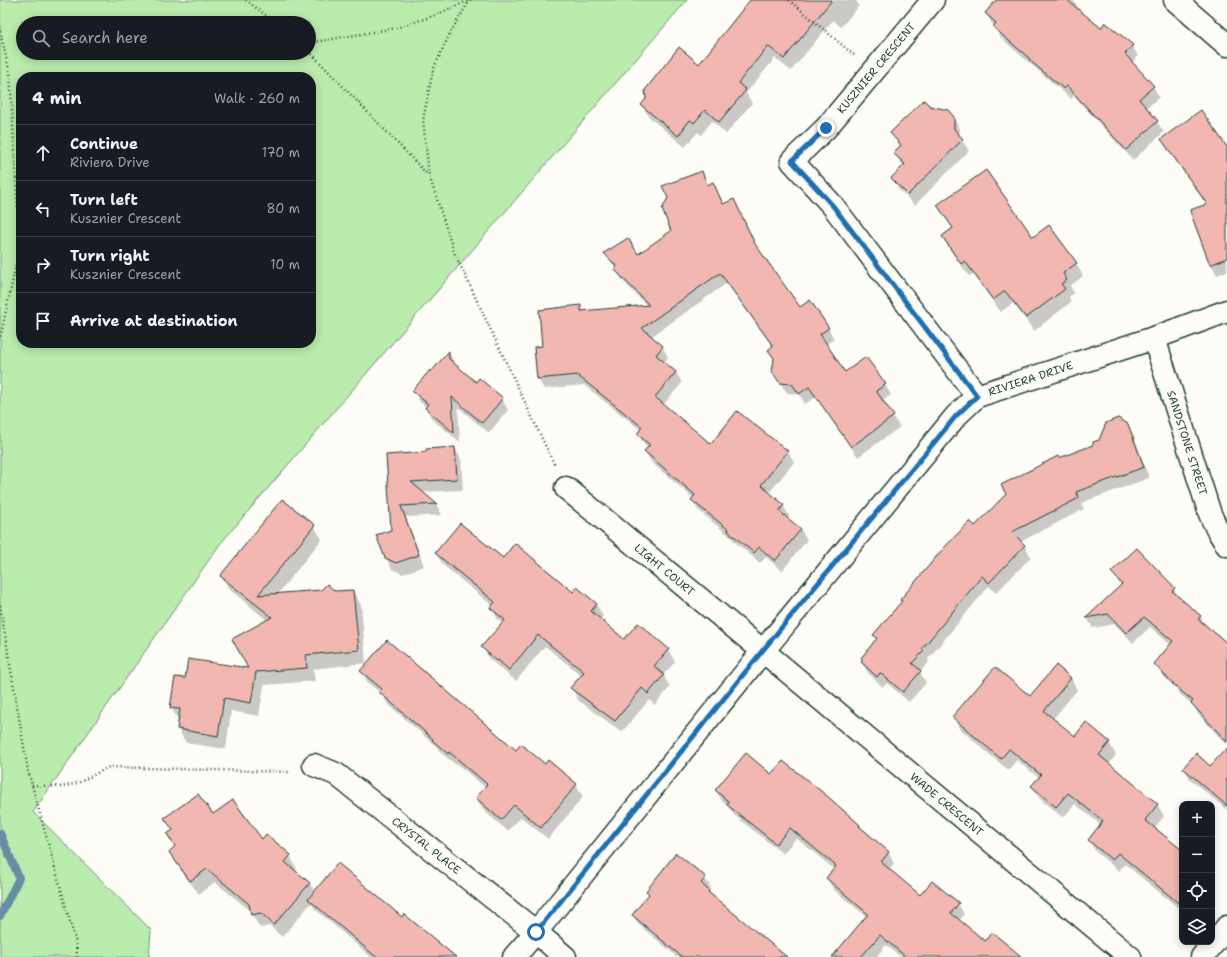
<!DOCTYPE html>
<html lang="en">
<head>
<meta charset="utf-8">
<style>
  body { margin:0; font-family:"Shantell Sans",sans-serif; background:#242831; color:#f1f3f6 }
  .controls { position:absolute; right:12px; bottom:12px; display:grid; overflow:hidden; border-radius:8px; box-shadow:0 2px 10px #0003 }
  .controls button { width:36px; height:36px; display:grid; place-items:center; padding:0; border:0; border-bottom:1px solid #363941; background:#171b24; color:#f1f3f6; font:20px sans-serif }
  .stop { position:absolute; width:12px; height:12px; margin:-9px; border:3px solid #1f6fb2; border-radius:50%; background:#fff }
  .stop.end { background:#1f6fb2; border-color:#fff; box-shadow:0 1px 4px #0008 }
  .list { margin:0; padding:0; list-style:none }
  h2 { display:flex; justify-content:space-between; align-items:center; height:52px; margin:0; padding:0 16px; font-size:17px }
  h2 small { font-size:13px; font-weight:400; color:#9ea1a6 }
  .list li { display:grid; grid-template-columns:26px 1fr auto; gap:12px; align-items:center; box-sizing:border-box; height:56px; padding:0 16px; border-top:1px solid #363941 }
  .list b { display:block; font-size:15px; white-space:nowrap }
  .list p { margin:0; font-size:13px; white-space:nowrap; color:#9ea1a6 }
  .list em { font-size:13px; font-style:normal; color:#9ea1a6 }
  .icon { flex:none; width:22px; height:22px; fill:none; stroke:currentColor; stroke-width:2; stroke-linecap:round; stroke-linejoin:round }
  .map { position:relative; flex:none; width:1227px; height:957px; overflow:hidden }
  .search { position:absolute; background:#171b24; box-shadow:0 2px 10px #0003; left:16px; top:16px; width:300px; height:44px; display:flex; align-items:center; gap:10px; box-sizing:border-box; padding:0 14px; border-radius:22px; color:#9ea1a6; font-size:15px }
  .panel { position:absolute; background:#171b24; box-shadow:0 2px 10px #0003; left:16px; top:72px; width:300px; height:276px; border-radius:16px }
  .map>svg:first-child { display:block }
  .green { fill:#baecad; stroke:#6c9470; fill-rule:evenodd }
  .shadow { fill:#0003 }
  .lines { fill:none; stroke-linecap:round; stroke-linejoin:round }
  .stream { stroke:#658ea5; stroke-width:8 }
  .building { fill:#f2b7b1; stroke:#1f3d34 }
  .minor-casing { stroke:#1f3d34; stroke-width:25 }
  .path { stroke:#1f3d34; stroke-width:2.5; stroke-dasharray:1 3; stroke-linecap:butt }
  .minor { stroke:#fdfcf7; stroke-width:22 }
  .route { stroke:#1f6fb2; stroke-width:5 }
  .labels { text-anchor:middle; stroke-width:3.5; stroke-linejoin:round; paint-order:stroke }
  .street-label { font-size:11px; fill:#1f3d34; stroke:#fdfcf7 }
</style>
</head>
<body>
<div class="map">
<svg width="1227" height="957" viewBox="0 0 1227 957">
  <rect width="100%" height="100%" fill="#fdfcf7"/>
  <filter id="ink" filterUnits="userSpaceOnUse"><feTurbulence type="fractalNoise" baseFrequency=".025" numOctaves="2"/><feDisplacementMap in="SourceGraphic" scale="8" xChannelSelector="R" yChannelSelector="G"/><feConvolveMatrix kernelMatrix="1 2 1 2 8 2 1 2 1" color-interpolation-filters="sRGB"/></filter>
  <g filter="url(#ink)">
    <path class="green" d="M0,0H687L220,544L33,812L151,930L149,957H0ZM23,23H309V53H23ZM21,77H311V343H21Z"/>
    <path class="shadow" d="M751,0H856L859,6L841,27L833,20L791,71L775,58L746,93L752,103L726,134L712,121L701,135L698,132L685,147L649,117L642,105L699,65Z
      M997,0H1073L1079,9L1078,10L1101,29L1132,45L1138,56L1132,63L1153,86L1159,97L1146,109L1157,122L1164,132L1133,160L1074,96L1071,99L1001,38L994,27L995,26L992,24L986,13Z
      M929,107L953,117L960,129V137L969,151L915,205L898,189L892,178L903,166L895,153L901,147L891,133Z
      M1162,139L1227,149V271L1217,275L1211,264L1207,205L1168,150Z
      M701,173L708,185L713,183L724,204L734,200L740,211L758,250L799,309L828,328L834,339L826,344L845,373L885,385L891,395L882,401L900,427L858,457L816,397L805,404L799,394L787,393L773,372L775,360L769,350L773,347L727,283L651,337L662,346L668,357L664,363L676,372L682,383L663,405L711,445L788,451L794,462L769,493L783,505L789,516L787,519L801,530L807,540L782,571L766,557L760,563L735,542L732,538L698,510L692,500L693,498L651,462L645,451L648,448L644,444L638,434L641,430L584,385L544,389L538,379L543,347L580,306L584,312L647,306L622,280L616,268L612,263L606,253L638,256L672,231Z
      M938,205L1032,239L1076,263L1083,276L1070,286L1074,293L1069,297L1071,302L1034,331L1013,303L1001,312L973,274L969,276L950,250L943,237L953,229Z
      M449,353L455,363V365L477,383L502,399L508,410L489,433L458,407L460,442L432,419L426,407L420,402L414,391L431,373Z
      M1127,425L1134,436L1149,478L1081,503L1084,509L1020,542L1025,546L1031,557L996,593L989,586L928,659L929,662L920,672L926,683L909,702L887,683L883,687L868,673L862,662L877,640L874,635L975,527L1058,459L1095,445Z
      M455,448L461,459L463,490L422,492L436,504L442,515L406,517L424,566L403,574L392,569L386,558L392,530L387,456L427,453Z
      M282,500L314,526L322,539L277,595L353,591L361,605L366,663L313,669L315,681L264,685L259,716L231,711L226,749L186,743L178,729L179,721L171,708L186,679L250,670L268,621L229,589L221,576Z
      M1137,549L1174,589L1180,599L1200,616L1207,627L1227,644V745L1198,714L1194,706L1182,696L1162,674L1156,664L1171,645L1150,627L1133,643L1115,624L1093,628L1087,618L1121,586L1112,572Z
      M436,553L503,559L596,604L603,616L600,620L624,640L668,650L675,662L663,675L670,687L655,705L649,700L622,732L578,700L572,688L582,676L545,646L516,681L489,659L483,647L503,624L498,620L492,608L493,606L443,565Z
      M1056,666L1071,678L1077,690L1053,719L1075,737L1086,724L1109,743L1116,755L1109,764L1157,804L1164,816L1154,829L1182,852V911L1125,864L1119,871L1096,852L1089,840L1101,825L1075,804L1063,818L1039,798L1033,786L1039,778L1017,760L1008,770L960,729L954,718L1030,698Z
      M362,671L516,752L545,766L549,761L576,785L583,797L548,839L521,817L508,831L484,811L477,799L486,788L457,764L456,765L440,752L437,747L388,704L382,694L368,683Z
      M1227,750V810L1190,779L1184,768L1210,767Z
      M771,776L860,825L863,831L888,852L894,863L889,870L920,896L958,904L964,914L959,921L985,942L1020,957H901L886,945L876,957H844L867,917L833,889L827,878L834,869L796,838L783,854L734,815L728,806L722,801L716,790Z
      M213,816L290,856L297,869L295,871L310,884L315,892L450,957H371L315,909L311,903L282,937L270,926L260,928L252,915V912L215,882L199,894L177,865L170,852L175,848L168,835L173,831L166,819Z
      M705,878L711,888L709,892L711,896L784,957H675L674,954L639,925L633,915L649,895L647,891Z"/>
    <g class="lines">
      <path class="stream" d="M0,833L19,878L0,916"/>
    </g>
    <path class="building" d="M750,0H832L784,59L768,46L738,83L746,90L719,122L705,110L694,123L690,120L678,136L641,105L646,99L645,90L679,47L699,64Z
      M996,0H1067L1101,28L1105,22L1133,45L1125,54L1154,86L1139,99L1158,121L1126,150L1067,86L1064,89L1029,60L1030,59L993,27L996,23L985,13Z
      M924,100L930,106L948,110L954,117V129L963,139L908,195L891,178L905,164L893,153L901,145L890,133Z
      M1201,110L1227,147V258L1210,265L1191,214L1190,210L1207,204L1161,139Z
      M986,170L1033,237L1049,225L1077,263L1063,273L1067,280L1061,284L1065,289L1026,318L1005,291L993,300L965,261L961,264L942,236L953,228L937,205Z
      M702,171L707,185L713,182L723,204L734,199L755,244L800,307L810,300L829,328L820,334L845,372L866,357L886,384L876,391L894,416L851,447L809,387L799,394L792,384L780,383L772,372L774,358L768,350L773,346L720,273L642,328L663,346L656,355L676,372L655,397L711,444L737,411L788,451L761,485L784,505L779,511L801,529L775,561L759,547L754,553L728,531L729,530L691,500L695,495L644,451L650,445L637,434L642,427L577,375L537,379L534,347L542,346L539,310L581,305V311L649,305L614,269L617,267L604,253L628,238L638,254L671,231L662,209L668,198L662,186Z
      M449,351V359L476,382L479,378L503,398L482,423L452,397L454,433L425,408L428,404L412,391L430,370L431,372Z
      M1118,418L1128,424L1144,467L1076,492L1079,498L1012,532L1025,545L989,583L982,576L922,649L924,651L912,663L921,671L903,692L880,673L877,677L861,662L863,660L861,658L877,638L873,635L902,601L900,600L942,550L970,521L975,526L1006,494L1001,485L1058,456L1059,458L1093,445V442L1099,440L1106,423Z
      M455,447L457,479L411,482L437,504L401,506L419,555L396,563L385,558L376,535L391,530L386,455L426,452V449Z
      M282,499L315,525L258,595L321,590L327,584L335,591L353,590L359,650L306,655L307,668L256,672L251,703L224,698L218,736L177,729L180,709L170,708L175,677L185,678L188,659L248,668L232,639L272,617L220,576Z
      M460,523L503,558L515,543L573,592L577,587L597,604L591,611L624,639L638,623L669,649L654,666L664,675L648,694L642,688L615,721L570,688L584,672L538,635L509,670L498,660L497,661L481,647L505,620L490,608L495,602L435,553Z
      M1137,548L1175,588L1172,591L1201,616L1198,619L1227,643V742L1191,703L1193,701L1175,686L1154,664L1173,641L1144,617L1126,633L1108,614L1086,618L1122,584L1111,572Z
      M387,640L516,750L521,744L545,764L548,760L577,784L541,828L514,805L501,820L476,798L487,784L449,752L448,754L432,740L433,739L379,692L382,689L360,671Z
      M1056,665L1071,678L1044,711L1075,736L1086,722L1110,742L1099,755L1158,804L1145,820L1182,850V906L1118,853L1112,860L1088,840L1103,821L1068,793L1056,807L1031,786L1041,775L1009,749L1001,759L952,717L995,667L1030,696Z
      M1227,748V779L1226,780L1227,781V806L1183,768L1196,753L1210,766Z
      M746,753L771,774L783,761L826,795L860,825L859,826L889,852L881,862L920,895L932,881L959,903L951,913L985,941L992,932L1022,957H906L880,935L861,957H832L868,914L826,878L836,866L790,828L776,844L726,804L729,802L715,790Z
      M198,794L213,814L233,800L262,839L266,834L291,855L285,862L310,883L274,925L261,913L251,915L249,904L207,869L190,881L169,852L175,846L167,834L173,830L164,818Z
      M676,853L706,877L701,883L709,891L708,892L787,957H682L632,915L649,894L646,891Z
      M338,863L402,917L404,914L456,957H376L308,899Z"/>
    <g class="lines">
      <g class="minor-casing">
        <g id="minor">
          <path d="M933,0L826,128L792,161L833,206L977,396"/>
          <path d="M1175,0L1227,45"/>
          <path id="s1" d="M1154,338L1210,514L1217,529L1227,545"/>
          <path id="s2" d="M566,488L763,651L1130,957"/>
          <path id="s3" d="M314,765L336,774L536,932L565,957"/>
          <path id="s4" d="M514,957L536,932L763,651L956,416L977,396L1154,338L1227,311"/>
          <path d="M1202,957L1227,927"/>
        </g>
      </g>
      <path class="path" d="M246,0L276,23
        M470,0L450,33L433,70L423,120L429,175L454,252L555,466
        M789,0L854,55
        M0,31L10,74L20,246L0,339
        M309,43L396,28L433,16L470,0
        M309,51L428,175
        M0,605L28,771L76,943L77,957
        M32,785L62,787L78,783L109,767L290,772"/>
      <use href="#minor" class="minor"/>
    </g>
  </g>
  <g class="lines" filter="url(#ink)">
    <path class="route" d="M536,932L763,650L956,416L977,396L833,206L792,161L826,128"/>
  </g>
  <g class="labels">
    <g class="street-label">
      <text transform="translate(876 68) rotate(-50)" y="4">KUSZNIER CRESCENT</text>
      <text dy="4" stroke="none"><textPath href="#s4" startOffset="784">RIVIERA DRIVE</textPath></text>
      <text dy="4" stroke="none"><textPath href="#s1" startOffset="110">SANDSTONE STREET</textPath></text>
      <text dy="4" stroke="none"><textPath href="#s2" startOffset="128">LIGHT COURT</textPath></text>
      <text dy="4" stroke="none"><textPath href="#s2" startOffset="495">WADE CRESCENT</textPath></text>
      <text dy="4" stroke="none"><textPath href="#s3" startOffset="139">CRYSTAL PLACE</textPath></text>
    </g>
  </g>
</svg>
<div class="controls">
<button>+</button>
<button>−</button>
<button><svg class="icon" aria-label="locate" viewBox="0 0 24 24"><circle cx="12" cy="12" r="6"/><path d="M12 2v4M12 18v4M2 12h4M18 12h4"/></svg></button>
<button><svg class="icon" aria-label="layers" viewBox="0 0 24 24"><path d="M12 4l9 5-9 5-9-5zM3 14l9 5 9-5"/></svg></button>
</div>
<div class="stop" style="left:536px;top:932px"></div>
<div class="stop end" style="left:826px;top:128px"></div>
<div class="search"><svg class="icon" aria-label="search" viewBox="0 0 24 24"><circle cx="10" cy="10" r="6"/><path d="M15 15l6 6"/></svg>Search here</div>
<section class="panel">
<h2>4 min<small>Walk · 260 m</small></h2>
<ul class="list">
<li><svg class="icon" aria-label="ahead" viewBox="0 0 24 24"><path d="M12 20V5M6 11l6-6 6 6"/></svg><div><b>Continue</b><p>Riviera Drive</p></div><em>170 m</em></li>
<li><svg class="icon" aria-label="left" viewBox="0 0 24 24"><path d="M17 20v-9H6M10 6l-5 5 5 5"/></svg><div><b>Turn left</b><p>Kusznier Crescent</p></div><em>80 m</em></li>
<li><svg class="icon" aria-label="right" viewBox="0 0 24 24"><path d="M7 20v-9h11M14 6l5 5-5 5"/></svg><div><b>Turn right</b><p>Kusznier Crescent</p></div><em>10 m</em></li>
<li><svg class="icon" aria-label="arrive" viewBox="0 0 24 24"><path d="M6 21V4h12l-3 4 3 4H6"/></svg><div><b>Arrive at destination</b></div></li>
</ul>
</section>
</div>
</body>
</html>
